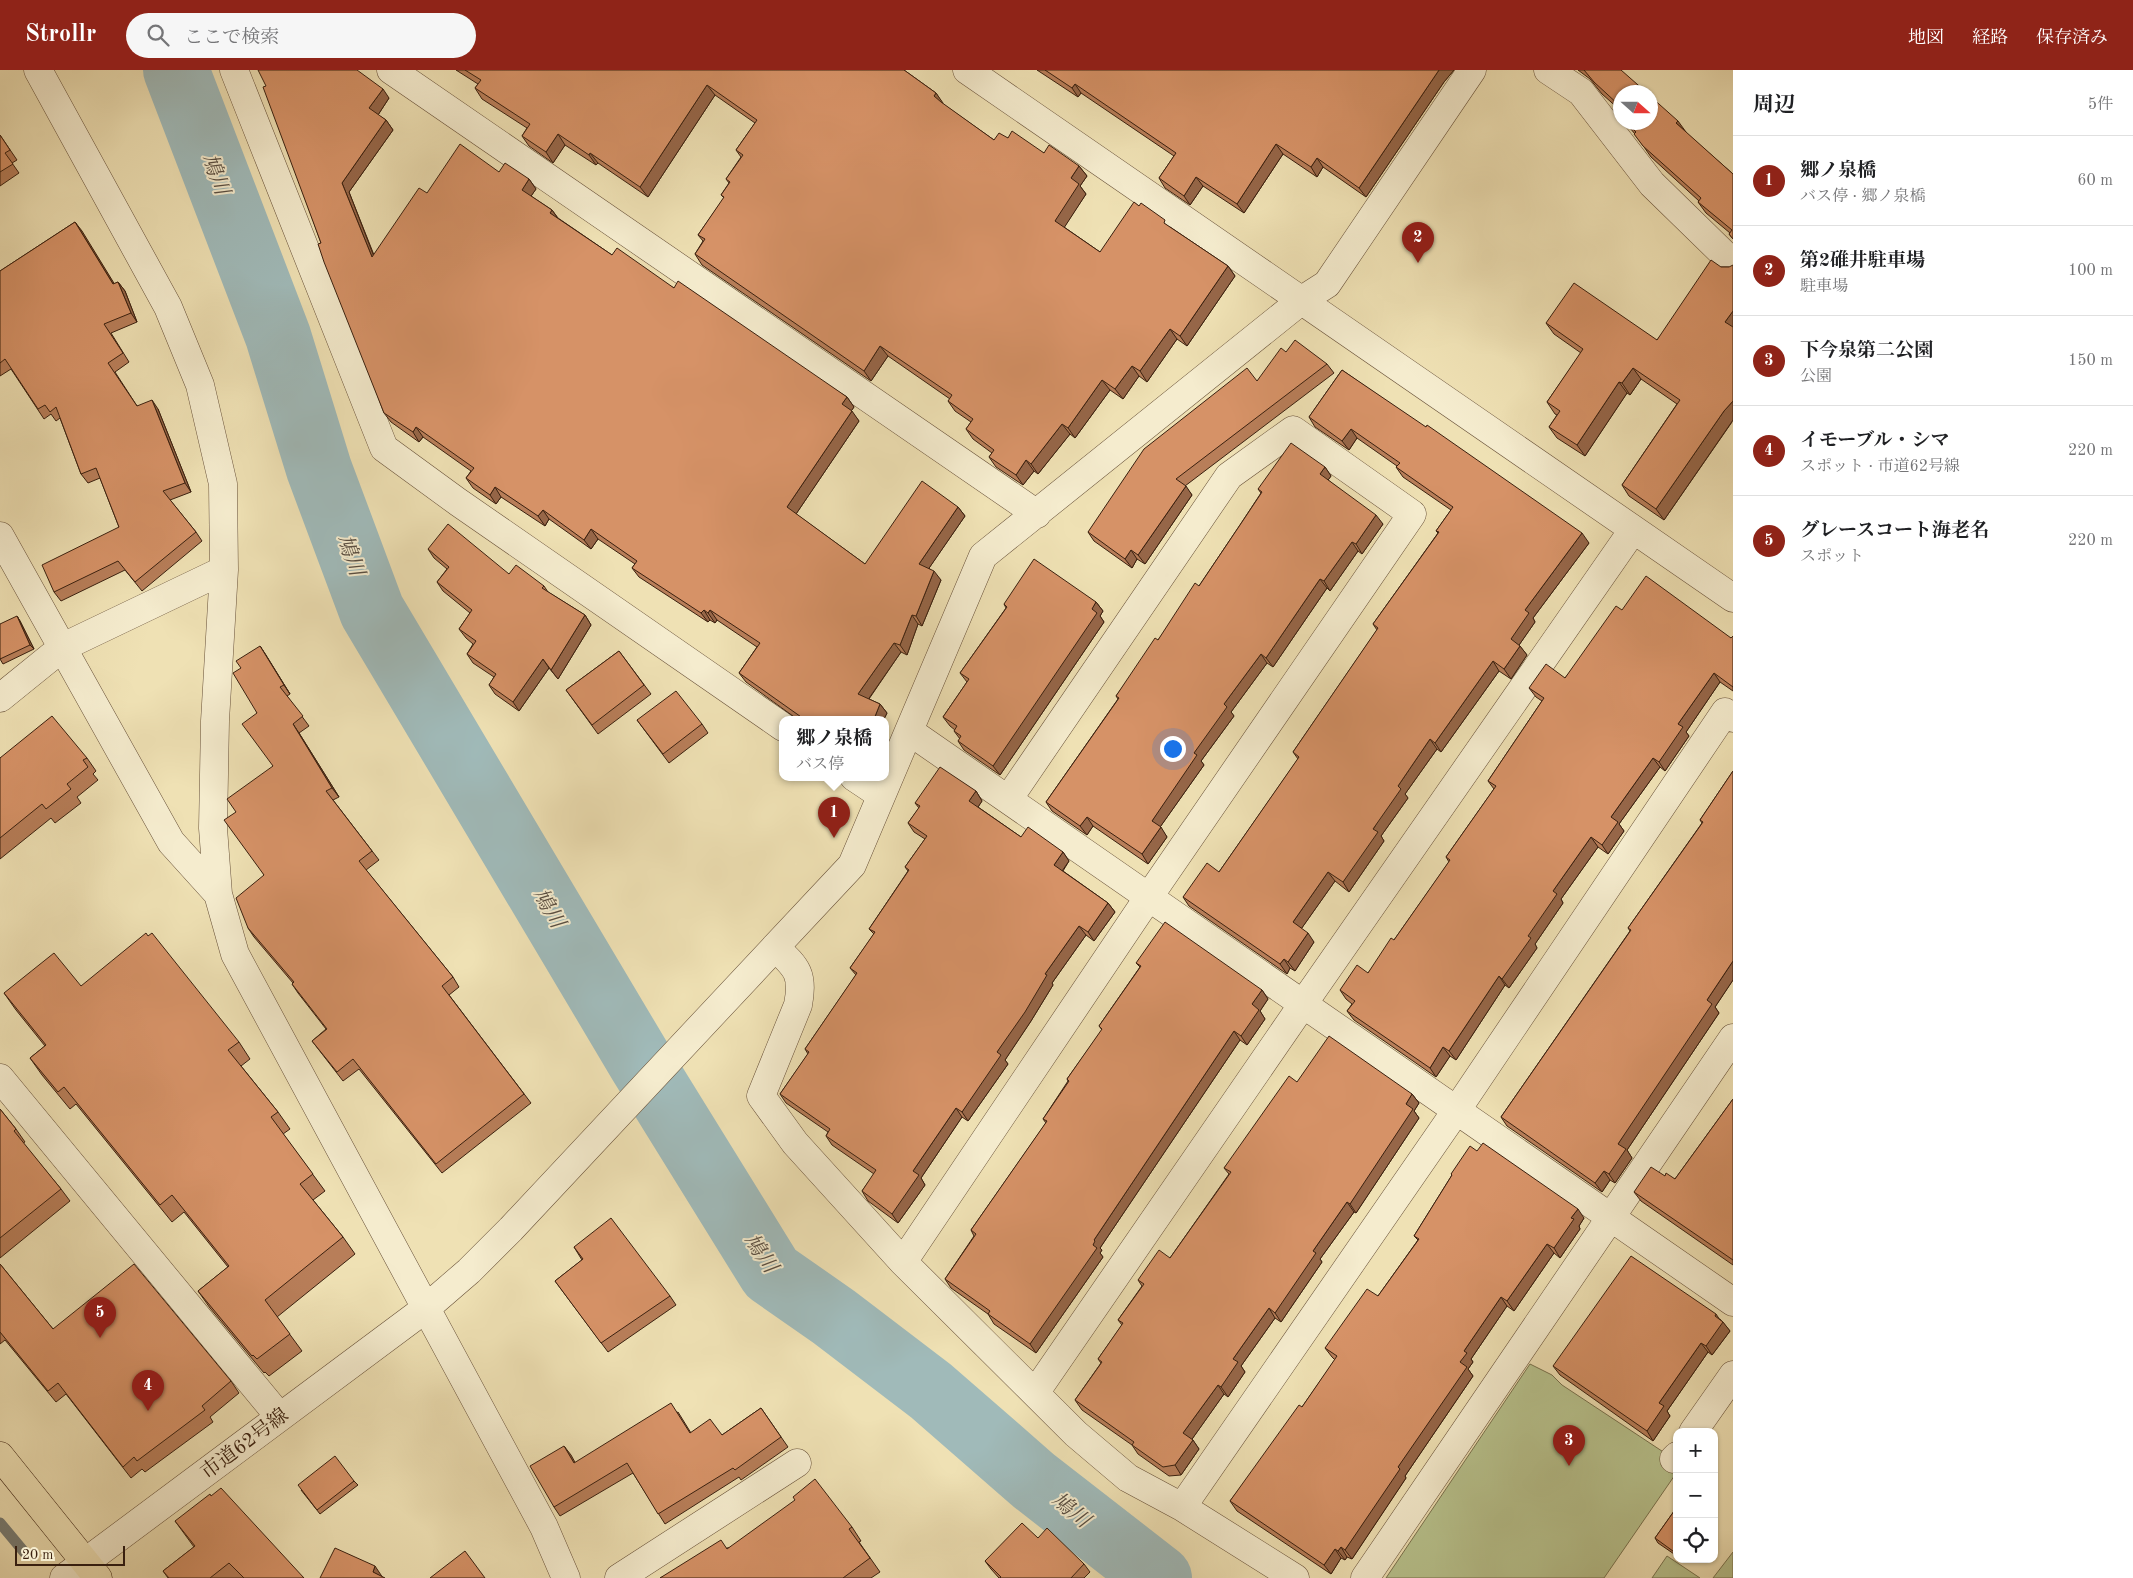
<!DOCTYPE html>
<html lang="ja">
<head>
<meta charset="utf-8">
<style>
  body { margin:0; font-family:"Old Standard TT","Noto Serif JP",serif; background:#f6f6f6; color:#202124 }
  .controls { position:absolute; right:15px; bottom:15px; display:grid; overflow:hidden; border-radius:10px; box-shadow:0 1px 4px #0004 }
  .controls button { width:45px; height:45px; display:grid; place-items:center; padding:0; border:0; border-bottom:1px solid #e0e0e0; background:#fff; color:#202124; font:25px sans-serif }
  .compass { position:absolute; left:1613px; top:15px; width:45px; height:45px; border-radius:50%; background:#fff; box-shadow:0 1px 4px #0004; rotate:111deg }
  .scale { position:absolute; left:15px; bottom:12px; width:110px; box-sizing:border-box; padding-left:5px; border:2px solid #3a200f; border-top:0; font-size:14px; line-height:18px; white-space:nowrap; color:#3a200f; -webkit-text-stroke:4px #f5ecce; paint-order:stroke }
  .you { position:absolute; left:1172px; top:678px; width:18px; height:18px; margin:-12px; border:4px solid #fff; border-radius:50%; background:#1a73e8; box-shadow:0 0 0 8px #1a73e833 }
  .badge { display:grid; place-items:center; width:32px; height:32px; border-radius:50%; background:#8f2418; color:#fff; font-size:16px; font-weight:700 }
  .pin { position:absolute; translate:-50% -41px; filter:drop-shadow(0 1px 2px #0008) }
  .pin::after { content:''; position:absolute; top:26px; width:18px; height:15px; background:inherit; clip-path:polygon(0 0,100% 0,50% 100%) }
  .popup { position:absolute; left:779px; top:646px; width:110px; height:65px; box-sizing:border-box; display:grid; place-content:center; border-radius:10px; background:#fff; filter:drop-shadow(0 1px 4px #0005); font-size:16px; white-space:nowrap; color:#757577 }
  .popup b { font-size:19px; color:#202124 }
  .popup::after { content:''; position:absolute; left:50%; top:100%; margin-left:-10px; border:10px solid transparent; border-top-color:#fff }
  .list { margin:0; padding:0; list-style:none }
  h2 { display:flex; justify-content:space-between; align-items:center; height:65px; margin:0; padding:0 20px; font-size:21px }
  h2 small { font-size:16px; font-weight:400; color:#757577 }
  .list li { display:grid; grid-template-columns:32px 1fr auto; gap:15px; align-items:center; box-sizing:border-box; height:90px; padding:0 20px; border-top:1px solid #e0e0e0 }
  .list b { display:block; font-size:19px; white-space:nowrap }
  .list p { margin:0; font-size:16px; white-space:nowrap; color:#757577 }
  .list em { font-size:16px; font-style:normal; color:#757577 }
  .icon { flex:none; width:28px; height:28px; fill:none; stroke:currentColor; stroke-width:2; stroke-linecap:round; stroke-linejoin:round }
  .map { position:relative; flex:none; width:1733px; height:1508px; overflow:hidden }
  header { display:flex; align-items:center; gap:30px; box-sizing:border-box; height:70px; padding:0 25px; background:#8f2418; color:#fff }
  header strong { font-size:24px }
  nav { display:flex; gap:28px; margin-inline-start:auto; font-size:18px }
  .search { width:350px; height:45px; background:#f6f6f6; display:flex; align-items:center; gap:12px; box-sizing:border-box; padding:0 18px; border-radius:28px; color:#757577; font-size:19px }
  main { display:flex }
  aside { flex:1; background:#fff }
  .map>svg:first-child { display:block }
  .green { fill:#b8c38e; stroke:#79724e }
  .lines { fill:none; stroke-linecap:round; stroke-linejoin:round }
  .stream { stroke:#777c75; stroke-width:11 }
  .river { stroke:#a0bab9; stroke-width:66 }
  .minor-casing { stroke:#675038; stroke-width:29 }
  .major-casing { stroke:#3a200f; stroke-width:29 }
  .minor { stroke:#f5ecce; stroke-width:28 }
  .major { stroke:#efe1b4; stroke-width:28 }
  .wall { fill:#b87e59; stroke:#3a200f }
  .shaded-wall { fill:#966648; stroke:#3a200f }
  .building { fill:#d69267; stroke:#3a200f }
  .labels { text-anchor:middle; stroke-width:4; stroke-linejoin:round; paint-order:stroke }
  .street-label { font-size:20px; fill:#3a200f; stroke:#f5ecce }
  .water-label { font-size:21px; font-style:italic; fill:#594e42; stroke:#f5ecce }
</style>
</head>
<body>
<header>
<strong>Strollr</strong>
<div class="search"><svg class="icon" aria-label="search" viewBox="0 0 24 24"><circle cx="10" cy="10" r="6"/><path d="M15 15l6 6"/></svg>ここで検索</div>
<nav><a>地図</a><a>経路</a><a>保存済み</a></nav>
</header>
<main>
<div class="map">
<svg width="1733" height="1508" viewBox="0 0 1733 1508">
  <rect width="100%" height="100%" fill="#efe1b4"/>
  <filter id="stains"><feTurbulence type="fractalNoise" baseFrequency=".004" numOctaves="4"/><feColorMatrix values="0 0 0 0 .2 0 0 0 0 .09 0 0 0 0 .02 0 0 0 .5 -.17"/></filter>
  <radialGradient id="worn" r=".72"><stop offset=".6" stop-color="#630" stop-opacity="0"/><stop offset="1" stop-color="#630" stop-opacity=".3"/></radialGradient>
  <path class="green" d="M1530,1294L1552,1305L1562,1315L1677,1391V1402L1604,1508H1386Z
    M1733,1482V1508H1713Z
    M1667,1486L1700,1508H1652Z"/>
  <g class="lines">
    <path class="stream" d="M0,1453L25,1483"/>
    <path class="river" d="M176,0L278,266L319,399L372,541L641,993L771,1203L834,1247L931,1321L1033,1410L1159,1508"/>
    <g class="minor-casing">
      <path id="minor" d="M38,0L168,237L200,315L223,414L224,500L215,651L213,758L218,824L235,884L544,1457L566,1508
        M234,0L384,378L458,432L783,657
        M391,0L1037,444
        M967,0L1733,528
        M1548,0L1581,22L1652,114L1733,193
        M0,466L171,772L218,824
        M0,628L63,577L224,500
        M909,661L1733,1232
        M854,707L881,725
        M775,877C797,898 804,904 798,935L761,1026L795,1073L903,1192L1076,1364L1128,1408L1182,1437L1295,1508
        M0,1008L279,1346
        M903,1192L1148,828L1412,444L1293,360L1229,406L1009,728
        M1035,1323L1303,934L1633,460
        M1693,1362L1733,1305
        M1674,1389L1677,1386
        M1182,1437L1456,1041L1725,642L1733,648
        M64,1508L425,1239L469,1201L511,1159L852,795L983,486L1302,230L1327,214L1472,0
        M619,1508L797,1393
        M1365,1508L1733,968"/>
    </g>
    <g class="major-casing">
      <path id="major" d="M0,1386L98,1508"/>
    </g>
    <use href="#minor" class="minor"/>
    <use href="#major" class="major"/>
  </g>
  <path class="wall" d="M456,0H904L936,23L943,34L994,70L1008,68L1044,83L1079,96L1087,106L1080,116L1086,124L1064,157L1100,182L1170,157L1228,196L1235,206L1187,276L1177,269L1147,312L1139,306L1123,329L1110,320L1075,368L1070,364L1038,404L1034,401L1023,415L996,397L989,387L992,383L973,369L966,359L971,352L955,341L948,331L950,329L888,286L871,311L702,195L695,184L703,171L698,165L724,128L721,125L729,113L726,109L741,87L736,80L755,53L715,25L648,127L598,93L596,95L565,75L553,93L529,76L522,66L527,58L482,29L475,18L478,14Z
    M1037,0H1454L1444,12L1366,127L1323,97L1317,107L1283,84L1244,143L1203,116L1190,135L1165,118L1159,108L1174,86L1081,23L1078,27Z
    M1578,0H1621L1620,40L1602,24L1590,9Z
    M266,16L389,28L378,45L386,50L393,60L349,122L374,185L427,123L499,102L529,109L536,119L531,126L552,140L558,148L612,185L674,218L847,327L854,337L851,341L859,351L796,444L865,494L958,437L965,446L929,498L941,510L922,556L918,554L907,585L901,582L869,629L880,634L887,643L884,649H797L746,612L739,603L757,577L717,550L715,553L710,550L708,552L639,507L632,498L635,494L598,469L591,479L549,449L545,456L501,427L496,434L473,418L466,408L471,401L423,367L419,372L391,352L384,343L321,173Z
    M1625,52H1650L1685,62L1733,104V169L1729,164L1730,163L1706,143L1698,132L1699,131L1651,87L1635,64Z
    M0,65L17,90L12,93L19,103L0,116Z
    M75,152L114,214L118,212L125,221L137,252L111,263L129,292L115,302L137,336L158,339L191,422L170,430L196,462L202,471L142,521L125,500L61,531L54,522L119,457L100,408L88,413L81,404L60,348L56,351L51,344L44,349L11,299L0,306V201Z
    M1721,197H1729L1732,352L1664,450L1629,426L1622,415L1677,334L1641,309L1630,325L1627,323L1585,386L1557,368L1549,357L1557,345L1555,344L1547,332L1581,283L1554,264L1546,253L1657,270Z
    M1286,282L1327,294L1334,303L1185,416L1192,425L1145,494L1137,489L1132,498L1094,471L1088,462L1257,311Z
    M1342,300L1589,473L1533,548L1535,552L1519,575L1527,585L1511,609L1499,601L1441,682L1437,679L1405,724L1408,728L1381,766L1384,771L1349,822L1335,811L1301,859L1314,872L1295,901L1290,898L1287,904L1189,836L1183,827L1219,802L1298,689L1293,682L1377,560L1373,554L1438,463L1436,461L1451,440L1403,407L1396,397L1397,396L1357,368L1349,380L1315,357L1309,347Z
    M1325,397L1331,406L1328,410L1383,454L1362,484L1358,481L1330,521L1327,518L1273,597L1267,593L1231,642L1234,646L1201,691L1204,695L1160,757L1167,767L1148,794L1093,756L1087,765L1052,741L1046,732L1118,629L1116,626L1158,570L1199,516L1240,455L1261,423L1258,419Z
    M428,479L544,516L548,522L585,545L591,555L558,609L549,598L519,641L495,624L489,615L494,607L473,593L467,584L473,574L466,568L459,559L470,543L443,521L437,512L447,499L434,488Z
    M1096,532L1103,541L1100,546L1104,552L1000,705L964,680L958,671L960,669L954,661L955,660L950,656L943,647L967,612L960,603L1006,538L1004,534Z
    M1622,540L1731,568L1733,566V621L1720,612L1686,662L1689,666L1665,701L1660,697L1619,754L1624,761L1608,784L1598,777L1561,829L1563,833L1535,874L1537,878L1509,918L1505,915L1456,990L1450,986L1436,1007L1354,950L1347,941L1352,934L1346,929L1340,920L1368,903L1394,870L1449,792L1446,787L1494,719L1488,711L1542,631L1536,627L1529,618L1565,608Z
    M17,546L20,551L34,579L3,594L0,589Z
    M260,576L290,624L287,626L309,656L299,663L339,727L333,730L379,790L366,800L453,907L459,917L449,925L531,1033L442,1103L359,999L343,1011L312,971L326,959L298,923L292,914L293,913L254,867L248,858L264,805L236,742L273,696L257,643L241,598Z
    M619,581L651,624L598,664L566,620Z
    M637,650L702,654L708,663L669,693Z
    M0,688H87L96,701L93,704L98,710L77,727L81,733L55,753L51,748L0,789Z
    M1733,701V910L1715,937L1719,943L1627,1080L1632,1088L1615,1113L1610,1110L1602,1122L1507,1056L1501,1047L1630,861L1628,858L1702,753L1700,750Z
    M976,721L982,731L978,737L1021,767L1063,782L1069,791L1063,801L1108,833L1115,842L1094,871L1086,865L1052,913L1053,915L1031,951L1005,990L1008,994L968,1051L962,1047L921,1108L925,1115L898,1153L868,1131L862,1121L874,1104L832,1075L826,1066L828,1062L786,1033L780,1024L808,984L805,979L856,905L850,898L874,864L869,859L908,801L905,797L925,769L914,762L908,753L919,738L915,733Z
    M1136,893L1262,920L1268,929L1260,941L1265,949L1247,975L1240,970L1100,1178L1102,1180L1100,1183L1103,1187L1036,1283L994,1254L988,1244L951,1218L945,1209L974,1166L971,1160L1046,1053L1043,1049L1068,1011L1067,1009L1102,960L1099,956L1140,897Z
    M81,916L239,972L250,989L241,996L278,1042L290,1059L283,1064L325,1121L313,1130L343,1167L355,1184L277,1247L302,1281L269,1306L265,1302L264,1303L210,1238L198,1221L228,1197L184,1142L172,1152L76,1034L70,1039L42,1005L30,988L45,976L16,940L4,923Z
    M1297,1012L1412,1024L1419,1033L1414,1041L1419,1048L1356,1143L1354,1142L1320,1189L1322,1192L1281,1252L1275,1248L1241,1296L1245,1302L1228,1327L1224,1324L1192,1369L1199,1379L1181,1405L1169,1406L1138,1384L1132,1375L1082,1340L1075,1330L1101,1293L1098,1289L1122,1255L1118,1250L1142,1216L1138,1210L1170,1188L1229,1104L1224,1098Z
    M1733,1029V1195L1641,1131L1634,1122L1665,1106L1675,1109Z
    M0,1039L16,1059L25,1072L23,1073L61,1119L70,1131L0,1188Z
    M1477,1081L1584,1148L1579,1156L1580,1159L1560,1188L1554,1183L1514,1241L1507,1236L1471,1289L1473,1292L1468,1299L1473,1306L1405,1406L1406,1408L1352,1489L1347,1487L1345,1490L1341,1488L1331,1504L1237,1441L1230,1431L1302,1337L1335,1290L1332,1287L1325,1278L1378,1226L1418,1170L1414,1166L1452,1105L1451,1104Z
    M574,1177L670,1226L676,1235L608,1282L555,1211L582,1190Z
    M0,1194L53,1259L231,1311L239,1323L210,1347L213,1352L145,1402L142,1399L131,1408L66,1324L56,1332L5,1270L0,1274Z
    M1720,1249L1730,1261L1712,1285L1708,1282L1667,1341L1670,1346L1653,1371L1560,1305L1553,1296Z
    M761,1338L788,1377L741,1410L739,1407L665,1454L633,1403L560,1446L554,1437L564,1376L575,1393L678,1342L691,1363L722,1365Z
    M354,1411L358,1415L320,1444L301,1420Z
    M1677,1437V1486L1658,1473L1655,1468Z
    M175,1451L304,1508H168L163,1501L194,1477Z
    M852,1457L861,1471L859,1472L880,1502L871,1508H660L727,1478Z
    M1038,1468L1084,1494L1090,1502L1084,1508H999L991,1499L985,1491Z"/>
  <path class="shaded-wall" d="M1439,0H1454L1444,12L1366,127L1359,118Z
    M1075,14L1081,23L1078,27L1072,18Z
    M707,15L715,25L648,127L640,117Z
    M383,19L389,28L376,48L369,38Z
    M936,23L943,33L941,37L934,26Z
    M386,50L393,60L349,122L378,197L372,187L342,113Z
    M1678,51L1686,62L1676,53Z
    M558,64L565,75L553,93L546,82Z
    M1276,74L1283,84L1244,143L1237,134Z
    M590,83L598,93L596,95L589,85Z
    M1317,88L1323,97L1317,107L1311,97Z
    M1079,96L1087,106L1080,116L1086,124L1062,161L1055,151L1071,108Z
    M1196,107L1203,116L1190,135L1184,126Z
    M529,109L536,119L529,129L522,120Z
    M552,140L559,150L550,143Z
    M75,152L82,161L120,223L113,214Z
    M1228,196L1235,206L1187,276L1180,266Z
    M118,212L125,221L137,252L131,243Z
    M1733,241V263L1725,252Z
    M1170,259L1177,269L1147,312L1140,301Z
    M880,276L888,286L871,311L864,301Z
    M1132,296L1139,306L1123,329L1115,319Z
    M1633,298L1641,309L1630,325L1622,313Z
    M1102,310L1110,320L1075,368L1068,358Z
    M1619,312L1627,323L1585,386L1577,375Z
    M847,327L854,337L849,344L842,334Z
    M152,330L158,339L191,422L185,413Z
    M1733,331V350L1664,450L1656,439L1724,341Z
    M852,341L859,351L794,447L787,437Z
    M1062,354L1070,364L1038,404L1031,394Z
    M416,357L423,367L419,372L413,362Z
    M1351,359L1357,368L1349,380L1342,371Z
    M1026,390L1034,401L1023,415L1016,405Z
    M1325,397L1331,406L1326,413L1320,404Z
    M1186,416L1192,425L1145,494L1138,485Z
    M495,417L501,427L496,434L490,425Z
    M958,437L965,446L925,504L919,494Z
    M543,440L549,449L545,456L538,446Z
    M1376,445L1383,454L1362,484L1356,474Z
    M591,459L598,469L591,479L584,470Z
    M1582,463L1589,473L1533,548L1535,552L1517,578L1511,569L1525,540Z
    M1352,472L1358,481L1330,521L1324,511Z
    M1131,480L1137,489L1132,498L1125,489Z
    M934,501L941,510L922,556L916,546Z
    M1320,509L1327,518L1273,597L1266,588Z
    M1096,532L1103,541L1100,546L1104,552L1000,705L993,696Z
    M704,540L710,550L708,552L701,543Z
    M710,540L717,550L715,553L708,543Z
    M585,545L591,555L558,609L551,600Z
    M912,545L918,554L907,585L900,575Z
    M17,546L20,551L34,579L30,575Z
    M894,573L901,582L865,634L858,624Z
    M260,576L266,585L290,624L284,615Z
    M1520,576L1527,585L1511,609L1504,599Z
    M1261,584L1267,593L1231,642L1234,646L1201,691L1204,695L1158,760L1152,751L1224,634Z
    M543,589L549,598L519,641L513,632Z
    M1493,591L1499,601L1441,682L1435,673Z
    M1714,603L1720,612L1686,662L1689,666L1665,701L1659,692L1678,654Z
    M880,634L887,643L884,649H874Z
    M293,654L299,663L339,727L332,718Z
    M1430,669L1437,679L1405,724L1408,728L1381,766L1384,771L1349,822L1343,812L1398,716Z
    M1653,688L1660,697L1619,754L1624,761L1608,784L1602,775L1611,747Z
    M976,721L982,731L976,740L969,731Z
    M1087,747L1093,756L1087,765L1080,756Z
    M1161,757L1167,767L1148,794L1142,784Z
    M1591,767L1598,777L1561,829L1563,833L1535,874L1537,878L1509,918L1502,909L1553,821Z
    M1063,782L1069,791L1060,804L1054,795Z
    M1328,802L1335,811L1299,862L1293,852Z
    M1108,833L1115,842L1094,871L1088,862Z
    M1079,856L1086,865L1052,913L1053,915L1031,951L1005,990L1008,994L968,1051L962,1042L997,982L1045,904Z
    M1308,863L1314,872L1295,901L1288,892Z
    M1284,889L1290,898L1287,904L1280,894Z
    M1733,891V910L1715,937L1719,943L1627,1080L1632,1088L1615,1113L1609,1104L1618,1074L1707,930Z
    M1499,906L1505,915L1456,990L1449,981Z
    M1262,920L1268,929L1260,941L1265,949L1247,975L1241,966L1252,934Z
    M1234,961L1240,970L1100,1178L1102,1180L1100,1183L1103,1187L1036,1283L1030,1274L1093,1175L1094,1170Z
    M1443,977L1450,986L1436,1007L1430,998Z
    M1412,1024L1419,1033L1414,1041L1419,1048L1356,1143L1350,1134L1406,1034Z
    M956,1038L962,1047L921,1108L925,1115L898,1153L892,1144L913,1101Z
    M1604,1101L1610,1110L1602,1122L1595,1113Z
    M1347,1132L1354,1142L1320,1189L1322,1192L1281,1252L1275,1243L1313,1181Z
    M1578,1139L1584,1148L1579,1156L1580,1159L1560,1188L1554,1178L1571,1148Z
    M1547,1174L1554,1183L1514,1241L1507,1231Z
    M1501,1227L1507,1236L1471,1289L1473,1292L1468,1299L1473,1306L1405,1406L1406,1408L1352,1489L1345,1480L1398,1397L1460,1292L1464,1281Z
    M1269,1238L1275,1248L1241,1296L1245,1302L1228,1327L1221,1317L1233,1289Z
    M1716,1244L1722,1253L1723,1252L1730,1261L1712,1285L1706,1276L1715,1246Z
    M1701,1273L1708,1282L1667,1341L1670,1346L1653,1371L1647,1361L1659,1333Z
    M1218,1315L1224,1324L1190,1372L1183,1363Z
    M1193,1370L1199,1379L1181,1405L1175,1395Z
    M564,1376L571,1385L581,1403L574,1393Z
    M1714,1433L1717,1437L1714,1441Z
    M1341,1477L1347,1487L1345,1490L1338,1481Z
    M1335,1479L1341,1488L1331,1504L1324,1495Z
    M375,1496L383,1508L373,1502Z"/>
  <path class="building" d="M258,0H357L383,19L369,38L386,50L342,113L372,187L419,118L427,123L460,74L499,102L505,93L529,109L522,120L552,140L550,143L612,185L617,178L674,218L678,211L847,327L842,334L852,341L787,437L865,494L922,411L958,437L919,494L934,501L916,546L912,545L900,575L894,573L858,624L880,634L874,649H804L739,603L760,573L710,540L708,543L704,540L701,543L632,498L637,491L591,459L584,470L543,440L538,446L495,417L490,425L466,408L474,398L416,357L413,362L384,343L324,192L318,174L321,173L263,17L266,16Z
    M465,0H904L936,23L934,26L941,32L994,70L999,63L1008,68L1012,61L1044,83L1049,75L1079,96L1071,108L1079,114L1055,151L1100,182L1134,132L1139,136L1141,133L1165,150L1164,153L1228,196L1180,266L1170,259L1140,301L1132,296L1115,319L1102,310L1068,358L1062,354L1031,394L1026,390L1016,405L989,387L994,380L966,359L973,349L948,331L952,325L880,276L864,301L695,184L705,169L698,165L724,127L721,125L730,112L726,109L743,85L736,80L757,50L707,15L640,117L590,83L589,85L558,64L546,82L522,66L530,54L475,18L481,10Z
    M1045,0H1439L1359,118L1317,88L1311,97L1276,74L1237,134L1196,107L1184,126L1159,108L1176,83L1075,14L1072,18Z
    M1584,0H1621L1646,22H1620V36L1594,12Z
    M1650,26L1678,51L1676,53L1733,104V169L1729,164L1732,160L1698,132L1701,128L1643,76L1634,64L1636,62L1626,52H1650Z
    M0,65L10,80L5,83L13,94L0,102Z
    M75,152L113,214L118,212L131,243L104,254L123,283L108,293L137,336L152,330L185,413L163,421L196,462L135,512L118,491L54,522L42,495L119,457L96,398L81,404L56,337L50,342L45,335L38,339L5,289L0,293V201Z
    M1711,190L1721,197H1729L1733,195V241L1725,252L1733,257V331L1724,341L1656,439L1622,415L1680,330L1633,298L1622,313L1619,312L1577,375L1549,357L1560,341L1547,332L1583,279L1546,253L1574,213L1657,270Z
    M1295,270L1327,294L1176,409L1186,416L1138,485L1131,480L1125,489L1088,462L1144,379L1247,298L1257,311L1281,278L1286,282Z
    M1342,300L1426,357L1427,355L1582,463L1525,540L1529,543L1511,569L1520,576L1504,599L1493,591L1435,673L1430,669L1398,716L1401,719L1373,759L1378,762L1343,812L1328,802L1293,852L1308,863L1288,892L1284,889L1280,894L1183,827L1207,793L1219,802L1299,687L1293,682L1378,558L1373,554L1439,462L1436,461L1453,437L1396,397L1400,393L1351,359L1342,371L1309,347Z
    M1291,373L1325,397L1320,404L1376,445L1356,474L1352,472L1324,511L1320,509L1266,588L1261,584L1224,634L1227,637L1194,683L1197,685L1152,751L1161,757L1142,784L1087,747L1080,756L1046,732L1119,628L1116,626L1155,568L1158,570L1195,513L1199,516L1240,455L1262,422L1258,419Z
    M448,454L509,504L516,495L544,516L542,518L585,545L551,600L543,589L513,632L489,615L496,604L467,584L476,571L459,559L472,540L437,512L449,497L428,479Z
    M1034,489L1096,532L1092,539L1097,543L993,696L958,671L961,666L954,661L957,656L943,647L969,609L960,603L1007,537L1004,534Z
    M1646,506L1731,568L1733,566V617L1714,603L1678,654L1683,657L1659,692L1653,688L1611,747L1618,752L1602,775L1591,767L1553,821L1557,824L1528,866L1531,868L1502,909L1499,906L1449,981L1443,977L1430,998L1347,941L1355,931L1340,920L1357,895L1368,903L1391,868L1394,870L1450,790L1446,787L1496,716L1488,711L1544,628L1529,618L1546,594L1565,608L1616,536L1622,540Z
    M17,546L30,575L0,589V554Z
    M260,576L284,615L280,617L303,646L293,654L332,718L326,721L372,781L359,791L453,907L442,916L524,1024L436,1094L353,989L337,1002L312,971L327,959L292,914L294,912L248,858L236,828L264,805L224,750L236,742L227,729L273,696L242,654L257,643L233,603L241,598L236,591Z
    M619,581L644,615L592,655L566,620Z
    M676,621L702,654L663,684L637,650Z
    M52,646L87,688L83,690L88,697L67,714L71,719L46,739L42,734L0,768V688Z
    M940,697L976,721L969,731L1021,767L1028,757L1063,782L1054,795L1108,833L1088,862L1079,856L1045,904L1047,905L1025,942L997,982L1001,985L962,1042L956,1038L913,1101L919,1105L892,1144L862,1121L876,1100L826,1066L830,1059L780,1024L809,982L805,979L857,903L850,898L875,862L869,859L909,800L905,797L927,766L908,753L920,736L915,733Z
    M1733,701V891L1707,930L1712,934L1618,1074L1626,1079L1609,1104L1604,1101L1595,1113L1501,1047L1631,860L1628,858L1703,752L1700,750Z
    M1165,852L1262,920L1252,934L1259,940L1241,966L1234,961L1094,1170L1095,1171L1093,1175L1097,1178L1030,1274L988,1244L990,1241L945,1209L976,1164L971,1160L1047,1051L1043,1049L1069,1011L1067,1009L1102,959L1099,956L1141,896L1136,893Z
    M146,863L148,866L152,863L239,972L228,980L278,1042L271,1047L313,1104L300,1114L343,1167L265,1230L290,1264L257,1289L253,1285L252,1286L198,1221L229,1196L172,1125L160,1135L64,1017L58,1022L30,988L46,975L4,923L54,883L81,916Z
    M1329,966L1412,1024L1406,1034L1413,1039L1350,1134L1347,1132L1313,1181L1316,1183L1275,1243L1269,1238L1233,1289L1238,1292L1221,1317L1218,1315L1183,1363L1193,1370L1175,1395L1163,1397L1132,1375L1134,1372L1075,1330L1102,1292L1098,1289L1123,1253L1118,1250L1144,1214L1138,1210L1159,1180L1170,1188L1231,1102L1224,1098L1289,1006L1297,1012Z
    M1733,1029V1190L1634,1122L1651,1097L1665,1106L1666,1103L1675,1109Z
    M0,1039L16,1059L14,1061L61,1119L0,1168Z
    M1483,1073L1578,1139L1571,1148L1574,1149L1554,1178L1547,1174L1507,1231L1501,1227L1464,1281L1467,1283L1460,1292L1467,1297L1398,1397L1400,1399L1345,1480L1341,1477L1338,1481L1335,1479L1324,1495L1230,1431L1299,1335L1302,1337L1337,1286L1325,1278L1367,1219L1378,1226L1419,1169L1414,1166L1452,1105L1451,1104L1470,1076L1477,1081Z
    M611,1148L670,1226L601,1273L555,1211L583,1189L574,1177Z
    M1631,1186L1716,1244L1715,1246L1723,1252L1706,1276L1701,1273L1659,1333L1664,1336L1647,1361L1553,1296Z
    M0,1194L53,1259L134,1194L231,1311L202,1336L205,1340L137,1391L134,1387L123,1397L58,1313L48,1321L0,1262Z
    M671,1333L690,1363L710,1349L722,1365L761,1338L781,1367L735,1400L733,1398L658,1444L627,1393L554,1437L530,1396L564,1376L574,1393Z
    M335,1386L354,1411L317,1440L298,1415Z
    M815,1409L852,1457L849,1459L870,1488L843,1508H660L721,1470L727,1479L795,1430L793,1427Z
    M221,1418L304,1508H244L229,1493L210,1508H169L163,1501L195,1476L175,1451L210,1424L211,1426Z
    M1677,1437V1484L1655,1468Z
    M1022,1453L1038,1468L1047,1458L1084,1494L1071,1508H1000L1001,1507L985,1491Z
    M335,1478L375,1496L373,1502L385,1508H320Z
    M465,1481L485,1508H430Z"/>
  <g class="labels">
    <g class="street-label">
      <text transform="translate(244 1373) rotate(-37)" y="7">市道62号線</text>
    </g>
    <g class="water-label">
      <text transform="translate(216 104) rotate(69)" y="7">鳩川</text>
      <text transform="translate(351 485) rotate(70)" y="7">鳩川</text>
      <text transform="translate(549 838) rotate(59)" y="7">鳩川</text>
      <text transform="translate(761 1183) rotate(55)" y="7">鳩川</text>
      <text transform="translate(1071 1440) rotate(38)" y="7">鳩川</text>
    </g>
  </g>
  <rect width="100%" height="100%" filter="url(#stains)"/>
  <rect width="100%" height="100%" fill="url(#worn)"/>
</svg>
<div class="controls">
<button>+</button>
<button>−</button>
<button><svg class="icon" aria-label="locate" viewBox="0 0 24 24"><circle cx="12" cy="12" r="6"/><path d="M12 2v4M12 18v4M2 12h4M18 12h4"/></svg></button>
</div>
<svg class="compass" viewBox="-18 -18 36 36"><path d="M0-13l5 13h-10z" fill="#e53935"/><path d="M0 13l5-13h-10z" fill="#757577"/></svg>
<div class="scale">20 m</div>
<div class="you"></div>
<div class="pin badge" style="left:834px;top:768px">1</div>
<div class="popup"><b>郷ノ泉橋</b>バス停</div>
<div class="pin badge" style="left:1418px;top:193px">2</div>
<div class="pin badge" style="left:1569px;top:1396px">3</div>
<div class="pin badge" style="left:148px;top:1341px">4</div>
<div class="pin badge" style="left:100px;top:1268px">5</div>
</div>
<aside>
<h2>周辺<small>5件</small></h2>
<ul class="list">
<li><span class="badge">1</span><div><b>郷ノ泉橋</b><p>バス停 · 郷ノ泉橋</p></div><em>60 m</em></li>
<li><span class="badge">2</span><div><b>第2碓井駐車場</b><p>駐車場</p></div><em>100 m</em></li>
<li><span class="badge">3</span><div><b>下今泉第二公園</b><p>公園</p></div><em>150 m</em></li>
<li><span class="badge">4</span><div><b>イモーブル・シマ</b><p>スポット · 市道62号線</p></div><em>220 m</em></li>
<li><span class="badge">5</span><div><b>グレースコート海老名</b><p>スポット</p></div><em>220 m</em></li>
</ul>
</aside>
</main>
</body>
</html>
